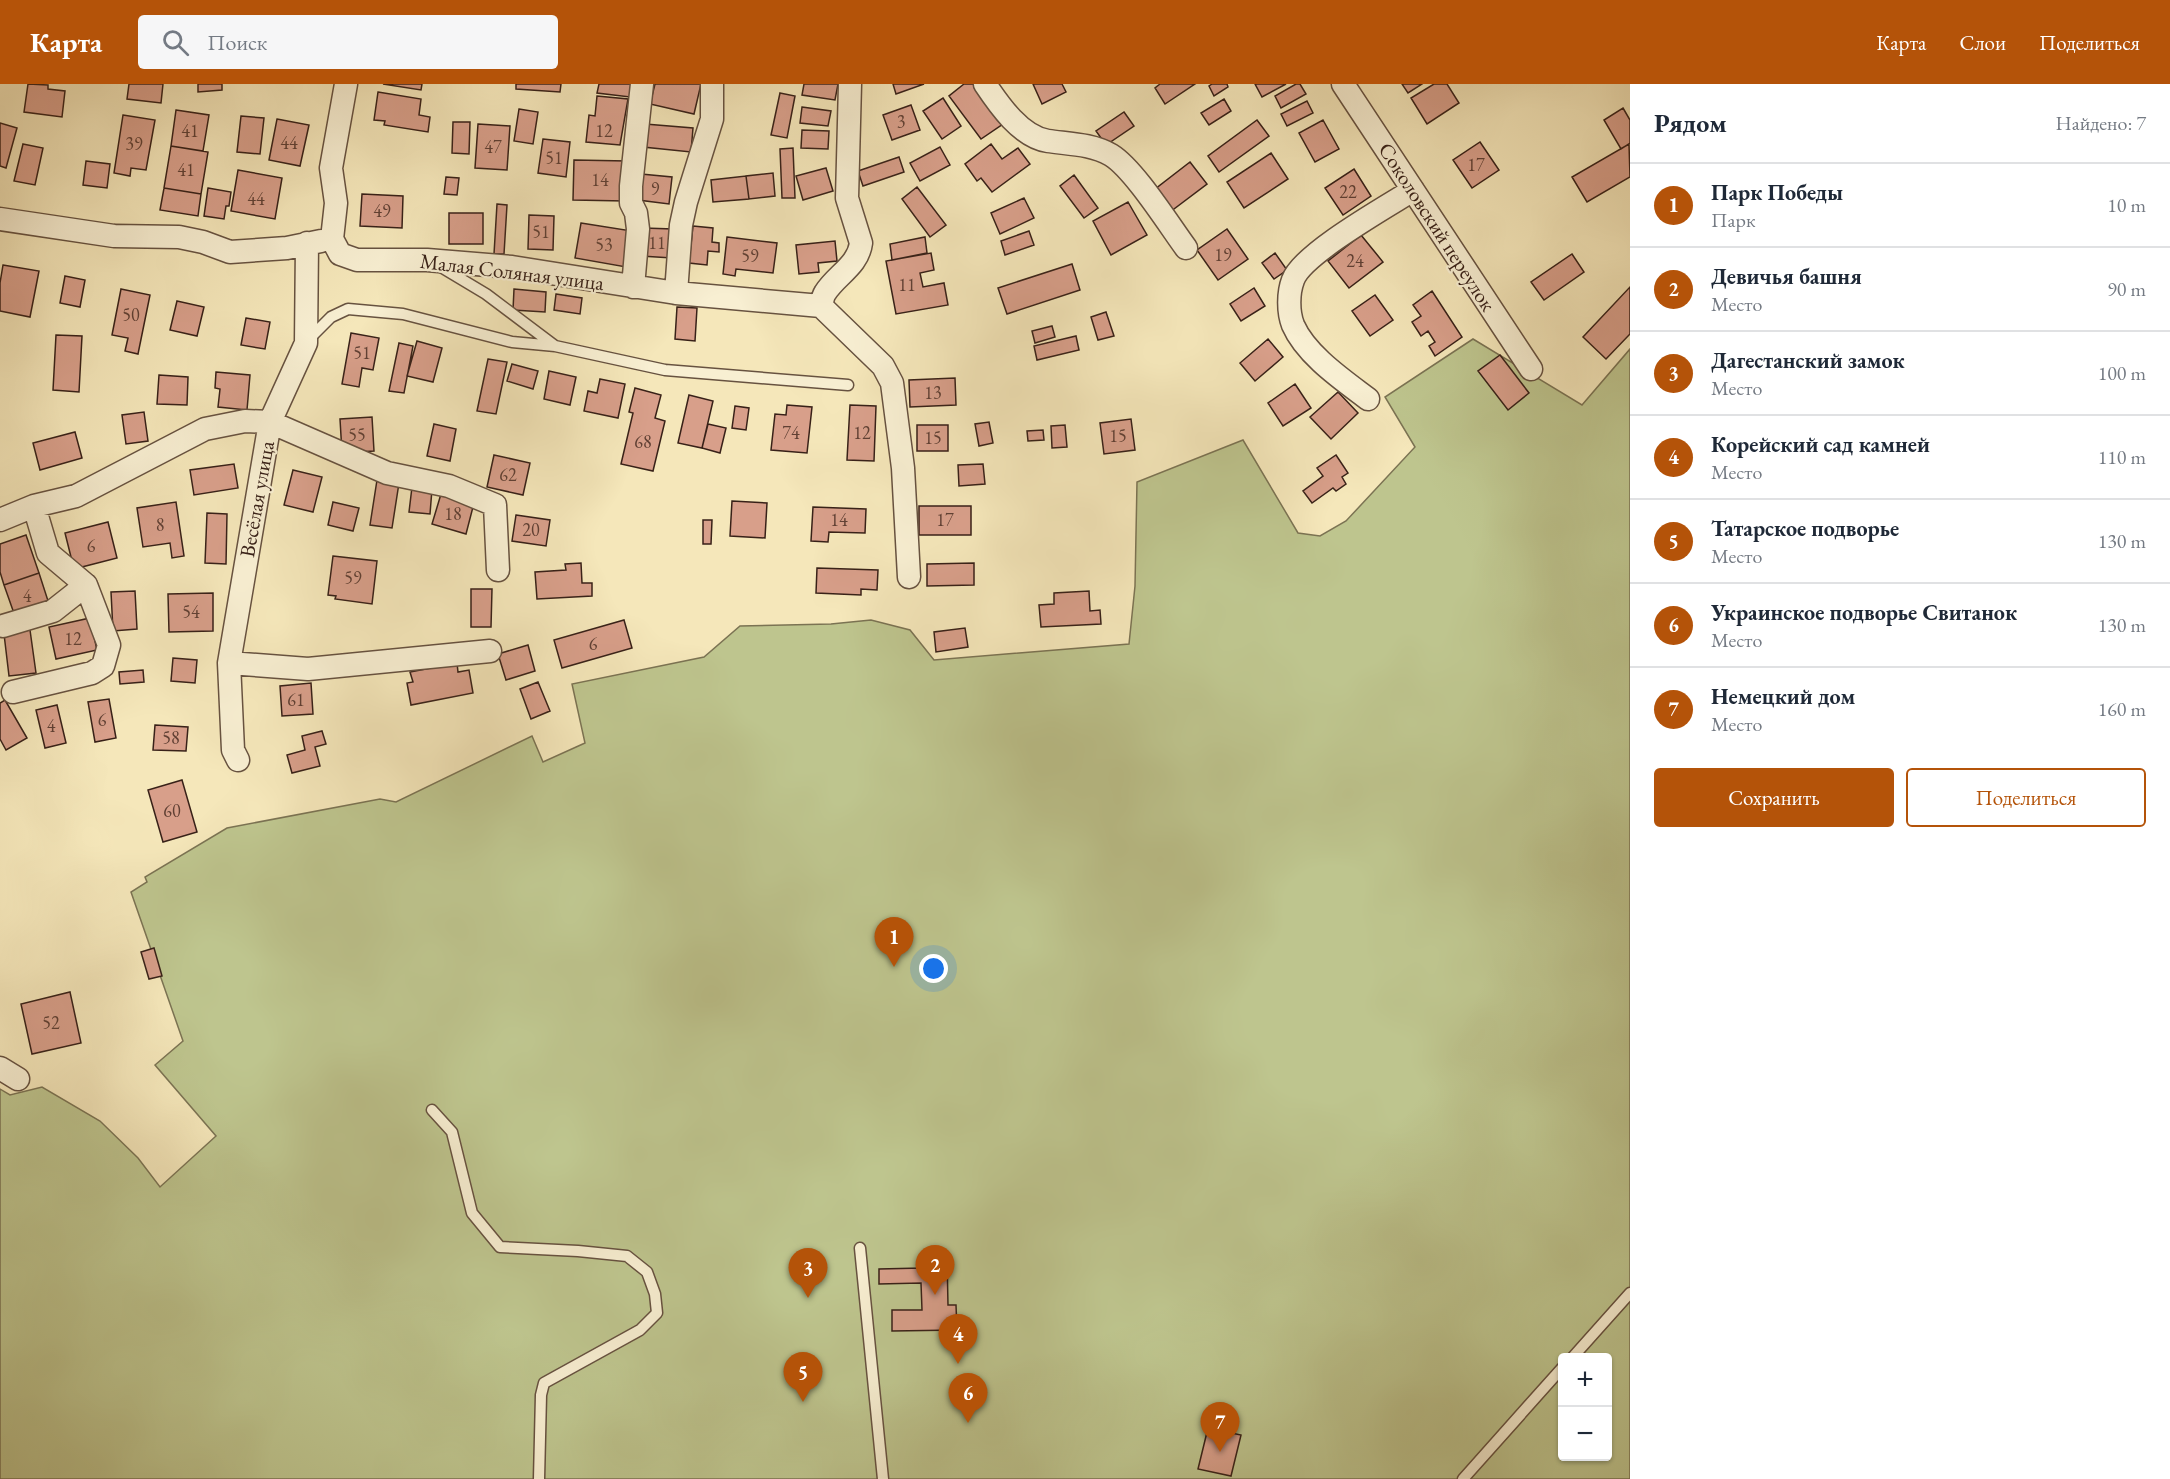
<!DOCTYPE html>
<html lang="ru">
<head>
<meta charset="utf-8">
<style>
  body { margin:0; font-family:"EB Garamond",serif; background:#f6f6f7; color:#1f2937 }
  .controls { position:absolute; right:18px; bottom:18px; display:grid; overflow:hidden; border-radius:6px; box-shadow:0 2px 4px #0004 }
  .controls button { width:54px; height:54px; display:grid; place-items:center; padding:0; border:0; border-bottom:2px solid #e0e1e3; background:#fff; color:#1f2937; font:30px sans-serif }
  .you { position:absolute; left:934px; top:885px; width:21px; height:21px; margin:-15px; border:4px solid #fff; border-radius:50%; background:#1a73e8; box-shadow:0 0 0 9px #1a73e833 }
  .badge { display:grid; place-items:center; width:39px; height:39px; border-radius:50%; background:#b45309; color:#fff; font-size:20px; font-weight:700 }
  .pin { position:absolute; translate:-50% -50px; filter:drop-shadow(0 2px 3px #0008) }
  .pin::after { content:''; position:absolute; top:32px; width:21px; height:18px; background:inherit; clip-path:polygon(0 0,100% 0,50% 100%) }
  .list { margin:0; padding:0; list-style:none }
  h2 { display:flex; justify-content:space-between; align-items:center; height:78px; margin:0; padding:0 24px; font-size:26px }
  h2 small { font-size:20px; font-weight:400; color:#747a83 }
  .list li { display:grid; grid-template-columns:39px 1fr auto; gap:18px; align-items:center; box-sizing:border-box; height:84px; padding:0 24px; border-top:2px solid #e0e1e3 }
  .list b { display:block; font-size:22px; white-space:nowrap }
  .list p { margin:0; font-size:20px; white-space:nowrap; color:#747a83 }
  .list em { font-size:20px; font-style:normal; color:#747a83 }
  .actions { display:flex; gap:12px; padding:18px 24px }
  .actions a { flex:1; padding:14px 0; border:2px solid #b45309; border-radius:6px; text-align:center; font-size:21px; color:#b45309 }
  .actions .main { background:#b45309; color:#fff }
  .icon { flex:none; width:33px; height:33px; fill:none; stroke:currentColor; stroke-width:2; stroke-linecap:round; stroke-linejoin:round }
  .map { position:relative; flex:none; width:1630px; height:1395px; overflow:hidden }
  header { display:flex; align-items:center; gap:36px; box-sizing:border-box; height:84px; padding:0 30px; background:#b45309; color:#fff }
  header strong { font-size:28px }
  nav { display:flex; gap:33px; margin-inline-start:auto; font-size:21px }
  .search { width:420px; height:54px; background:#f6f6f7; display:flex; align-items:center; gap:15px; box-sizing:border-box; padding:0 21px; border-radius:6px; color:#747a83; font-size:22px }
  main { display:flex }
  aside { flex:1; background:#fff }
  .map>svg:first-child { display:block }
  .green { fill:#bec58e; stroke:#7b7353; stroke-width:1.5; fill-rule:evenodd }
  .building { fill:#d89f8a; stroke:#382118; stroke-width:1.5 }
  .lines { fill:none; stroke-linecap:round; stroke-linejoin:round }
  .service-casing { stroke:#675240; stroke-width:13 }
  .minor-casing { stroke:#675240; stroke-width:25 }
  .service { stroke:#f8efd2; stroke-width:10 }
  .minor { stroke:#f8efd2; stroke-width:22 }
  .labels { text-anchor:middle; stroke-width:4.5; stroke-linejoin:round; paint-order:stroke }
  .number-label { font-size:18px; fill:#604034 }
  .street-label { font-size:21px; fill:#382118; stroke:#f8efd2 }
</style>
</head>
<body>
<header>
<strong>Карта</strong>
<div class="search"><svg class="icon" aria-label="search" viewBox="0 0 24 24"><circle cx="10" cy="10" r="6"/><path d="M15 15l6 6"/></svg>Поиск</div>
<nav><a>Карта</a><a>Слои</a><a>Поделиться</a></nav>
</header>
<main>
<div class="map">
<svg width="1630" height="1395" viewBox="0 0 1630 1395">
  <rect width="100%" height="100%" fill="#f5e7ba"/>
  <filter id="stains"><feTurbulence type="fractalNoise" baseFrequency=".00333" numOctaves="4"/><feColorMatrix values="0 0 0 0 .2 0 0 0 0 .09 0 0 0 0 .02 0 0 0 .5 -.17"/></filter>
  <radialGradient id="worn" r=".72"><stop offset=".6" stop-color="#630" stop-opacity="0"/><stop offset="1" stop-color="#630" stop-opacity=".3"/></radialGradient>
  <path class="green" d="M1473,255L1582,321L1630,265V1395H0V1005L10,1011L42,1003L100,1037L138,1074L160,1103L216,1052L155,981L183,957L131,808L147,798L145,793L227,744L380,715L396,718L532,652L543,678L585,659L572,600L704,573L740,542L831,540L871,536L910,546L934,576L1129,560L1135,502L1137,398L1243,356L1298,449L1320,452L1346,437L1415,363L1385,313ZM1562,1274H1608V1372H1562Z"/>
  <path class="building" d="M28,0L48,1V5L65,7L62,33L24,28Z
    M129,0H163L161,19L127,15Z
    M198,0H222V6L198,8Z
    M383,0H422L421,6Z
    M516,0H561L560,8L516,5Z
    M599,0H632L630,13L597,9Z
    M655,0H701L694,30L650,20Z
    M804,0H838L835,16L802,11Z
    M893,0H924L896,10Z
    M964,0H973L1003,40L981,55L949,12Z
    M1033,0H1062L1066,8L1042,20Z
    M1160,0H1195L1165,20L1155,4Z
    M1212,0H1227L1228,3L1214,12L1209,2Z
    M1255,0H1286L1262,13Z
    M1296,0H1300L1306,10L1281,24L1275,12Z
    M1402,0H1422L1408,9Z
    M1434,0H1447L1459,19L1427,40L1411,14Z
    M378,8L421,15L419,31L430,33L428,48L384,41L385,37L374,36Z
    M780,9L795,12L787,54L771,51Z
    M597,12L628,15L620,61L586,58L589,31L595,32Z
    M943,14L961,42L942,55L923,27Z
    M1224,15L1231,27L1209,41L1201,29Z
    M1307,17L1313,29L1287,42L1281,30Z
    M911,21L920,46L892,56L883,31Z
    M802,23L831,27L828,42L800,39Z
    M1623,24L1630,36V59L1621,65L1604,36Z
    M519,25L538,28L533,60L514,57Z
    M176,26L209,31L203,67L171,62Z
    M1124,28L1134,42L1106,61L1096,47Z
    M123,31L155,36L146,86L131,84L130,92L114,89Z
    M241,32L264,34L260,70L237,68Z
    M277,35L309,41L300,82L269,76Z
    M1257,36L1269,52L1219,88L1208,72Z
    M1323,36L1339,65L1315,78L1299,49Z
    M453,38H470L469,70L452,69Z
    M0,39L17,44L6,84L0,82Z
    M478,40L510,42L507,86L475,84Z
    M645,40L693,44L691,68L643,63Z
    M802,46L829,47L828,65L801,64Z
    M543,55L570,58L566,93L538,89Z
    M1480,58L1499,86L1472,104L1453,76Z
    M23,60L43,64L35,101L14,97Z
    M991,60L1002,75L1018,64L1030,80L992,108L981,94L977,97L965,80Z
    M1629,60L1630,93L1587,118L1572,93Z
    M171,62L208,68L201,110L164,104Z
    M940,63L950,81L920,97L910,79Z
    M793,64L795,114H782L780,65Z
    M1271,69L1288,95L1244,124L1227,98Z
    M899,73L904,88L863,102L858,87Z
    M574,76L627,77L625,117L573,116Z
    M86,77L110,80L107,104L83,101Z
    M1190,78L1207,100L1166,131L1150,109Z
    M826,84L833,107L803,116L796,92Z
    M1354,85L1371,112L1343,131L1325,104Z
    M238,86L282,94L275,135L231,127Z
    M773,89L775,112L749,115L746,92Z
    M641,90L672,93L669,120L638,116Z
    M1074,91L1098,124L1084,134L1060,102Z
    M746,92L749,115L713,118L711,96Z
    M446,93L459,94L457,111L444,110Z
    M917,103L946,141L930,153L902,115Z
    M164,104L201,110L198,132L160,126Z
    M208,104L231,108L229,122H226L224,135L204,132Z
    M362,110L403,112L402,144L360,142Z
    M1024,114L1034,134L1000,150L991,129Z
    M1128,118L1147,151L1111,171L1093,137Z
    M497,120L507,121L504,170H494Z
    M449,129H483V160H449Z
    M529,131L554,132L553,166L528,165Z
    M581,139L632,147L626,183L575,174Z
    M693,142L713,144L712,158L719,159V168L708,167L707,181L689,179Z
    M643,144L673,145L672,174L641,172Z
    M1227,145L1248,175L1218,196L1197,166Z
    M1029,147L1034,161L1005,171L1001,157Z
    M1361,151L1383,178L1349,204L1328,177Z
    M727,153L777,159L773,189L736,185L735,192L723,190Z
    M925,153L927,169L892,176L890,160Z
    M835,157L837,177L818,179L819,188L799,190L796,161Z
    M931,169L934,186L920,189L923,203L944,199L948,221L896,230L886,177Z
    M1275,169L1287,186L1274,195L1262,179Z
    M1572,170L1584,188L1544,216L1531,198Z
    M1072,180L1080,206L1007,230L998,204Z
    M3,181L39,187L30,233L0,227V199Z
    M65,192L85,196L80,223L60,219Z
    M1630,203V250L1606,275L1583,253Z
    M1254,204L1265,222L1241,237L1230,220Z
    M121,205L150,211L138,270L125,267L128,254L112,251Z
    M514,205L546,208L545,228L513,226Z
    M1432,207L1462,253L1435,272L1429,262L1435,258L1428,247L1421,252L1412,238L1421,232L1413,221Z
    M556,210L582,214L580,230L554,226Z
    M1375,211L1393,236L1370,252L1352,227Z
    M177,217L204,223L197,252L170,246Z
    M677,223L697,224L695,257L675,255Z
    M1106,228L1114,252L1098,256L1091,233Z
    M246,234L270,238L265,265L241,261Z
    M1052,242L1055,253L1035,259L1032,247Z
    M351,249L379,254L373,286L362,284L359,303L342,300Z
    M56,251L82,252L79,308L53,306Z
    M1076,252L1079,266L1037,276L1034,262Z
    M1268,255L1283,273L1255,297L1240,279Z
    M417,257L442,264L433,298L407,292Z
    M399,259L413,262L404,309L389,307Z
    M1500,271L1529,309L1508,326L1478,287Z
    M488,275L507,278L496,330L477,327Z
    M512,280L538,287L533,305L507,297Z
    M549,287L576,293L570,321L544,315Z
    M216,288L250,291L247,326L218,323L220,305L215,304Z
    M159,291L188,293L187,321L157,320Z
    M955,294L956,321L910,323L909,296Z
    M600,295L625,300L618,334L584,327L588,307L597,309Z
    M1295,300L1311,324L1283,342L1268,319Z
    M635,304L661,311L655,334L665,337L653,387L621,380L633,329L629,328Z
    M1338,308L1358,329L1331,355L1310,333Z
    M689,311L713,317L702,364L678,359Z
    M787,321L812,323L807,369L771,366L775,330L786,331Z
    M850,321L876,322L874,377L847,376Z
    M735,322L749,324L746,346L732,344Z
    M144,328L148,357L126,360L122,331Z
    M372,333L374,367L342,369L340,335Z
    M1131,335L1135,366L1104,370L1100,339Z
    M989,338L993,359L979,362L975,340Z
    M434,340L456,345L450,377L427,372Z
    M708,340L726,344L720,369L702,364Z
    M917,341H948V367H917Z
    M1065,341L1067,363L1052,364L1051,342Z
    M1043,346L1044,356L1028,357L1027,347Z
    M75,348L82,374L40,386L33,359Z
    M494,371L530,379L523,411L487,403Z
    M1336,371L1348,389L1342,393L1346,400L1336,407L1333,404L1312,419L1303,407L1323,392L1317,384Z
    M234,380L238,404L194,411L190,386Z
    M983,380L985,400L959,402L958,381Z
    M293,386L322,393L313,428L284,421Z
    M377,396L399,399L392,444L370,441Z
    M412,403L432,405L430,430L409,428Z
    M441,410L474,419L466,450L432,440Z
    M732,417L767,419L765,454L730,452Z
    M176,418L184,472L172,474L170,459L143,463L137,424Z
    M333,418L359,424L353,447L328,441Z
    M919,422H971V451H919Z
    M813,423L866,425L865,449L829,448L828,458L811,457Z
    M207,429L227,430L226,480L205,479Z
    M516,431L550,436L546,462L512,457Z
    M703,436H712L711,460H703Z
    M108,438L117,474L74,485L65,449Z
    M26,451L39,489L4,501L0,488V460Z
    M333,472L377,477L372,520L335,515L336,512L328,511Z
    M581,479L582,499H592V512L537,515L535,488L566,486L565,480Z
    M974,479V501L927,502V480Z
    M817,484L878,486L877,506L861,505V511L816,509Z
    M39,489L50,523L16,535L4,501Z
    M471,505H492L491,543H471Z
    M135,507L137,545L113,547L111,508Z
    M1089,507L1090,527L1100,526L1101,540L1041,543L1039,521L1054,520V509Z
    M213,509V547L169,548L168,510Z
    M90,534L97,566L56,575L49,543Z
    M624,536L632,564L562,584L554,556Z
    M965,544L968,563L936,568L934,548Z
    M30,546L36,589L9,592L4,550Z
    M528,561L535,587L506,596L498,570Z
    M173,574L197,576L195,599L171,597Z
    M457,579L458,588L469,586L473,609L411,621L407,599L413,598L410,588Z
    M143,586L144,598L120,600L119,588Z
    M538,598L550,627L531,635L520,605Z
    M311,599L313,630L282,632L280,602Z
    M109,615L116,654L95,658L88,618Z
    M5,616L27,654L6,666L0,655V619Z
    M57,621L66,659L45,664L36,626Z
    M155,641L188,643L186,667L153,666Z
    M322,647L326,660L315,663L320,682L292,689L287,671L305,666L302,652Z
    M182,696L197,748L163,758L148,706Z
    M154,864L162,892L149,895L141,868Z
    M70,908L81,959L32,970L21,920Z
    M922,1173H947L948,1221H956L957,1246L892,1247V1226H922L921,1199L879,1200V1185L922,1184Z
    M1208,1344L1241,1351L1231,1392L1198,1385Z"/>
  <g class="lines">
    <g class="service-casing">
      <path id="service" d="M441,183L486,210L555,262L665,286L848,301
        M307,257L331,233L348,225L403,230L512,258L555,262
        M432,1026L452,1048L472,1129L500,1163L578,1167L627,1172L647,1188L655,1210L657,1229L640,1246L544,1299L541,1311L539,1395
        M860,1164L883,1395
        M1572,1274L1630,1209
        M1463,1395L1562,1284"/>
    </g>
    <g class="minor-casing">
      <path id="minor" d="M985,0C999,21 1021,53 1048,57C1069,60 1092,60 1111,71C1134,85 1169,141 1186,164
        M1343,0L1531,285
        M0,135L114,152L179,153L203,158L230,168L287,164L321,157
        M332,155L340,170L357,176H427L512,183L676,209L821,222
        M332,155L336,119L331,84L346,0
        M633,203L638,145L636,129L631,119V102L642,0
        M676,209L681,141L686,118L712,35V0
        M821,222L883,282L892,299L903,384L909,493
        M821,222C822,218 823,212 825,209C836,191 858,182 861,159L847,114L850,0
        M1368,315C1343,296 1306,271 1293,241C1288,228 1288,209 1293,196C1302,170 1386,123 1413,106
        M0,436L34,422L76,412L205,345L245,337L270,338L387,389L449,402L495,421L498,486
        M3,542L53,527L86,501
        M229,579L308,585L490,567
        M13,608L92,589L103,582L109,561L86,501L48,469L34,422
        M238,676L233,666L229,579L270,338L306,259L307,159
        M0,984L18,995"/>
    </g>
    <use href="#service" class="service"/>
    <use href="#minor" class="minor"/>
  </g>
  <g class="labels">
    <g class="number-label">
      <text x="901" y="44">3</text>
      <text x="190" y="53">41</text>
      <text x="604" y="53">12</text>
      <text x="289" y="65">44</text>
      <text x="134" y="66">39</text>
      <text x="493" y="69">47</text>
      <text x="554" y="80">51</text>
      <text x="1476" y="87">17</text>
      <text x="186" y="92">41</text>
      <text x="600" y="102">14</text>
      <text x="655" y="111">9</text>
      <text x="1348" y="114">22</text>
      <text x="256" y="121">44</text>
      <text x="382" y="133">49</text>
      <text x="541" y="154">51</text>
      <text x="657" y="165">11</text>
      <text x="604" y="167">53</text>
      <text x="1223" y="177">19</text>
      <text x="750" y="178">59</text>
      <text x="1355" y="183">24</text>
      <text x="907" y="207">11</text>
      <text x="131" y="237">50</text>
      <text x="362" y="275">51</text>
      <text x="933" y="315">13</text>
      <text x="791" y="355">74</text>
      <text x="862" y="355">12</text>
      <text x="357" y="357">55</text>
      <text x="1118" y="358">15</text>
      <text x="933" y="360">15</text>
      <text x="643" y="364">68</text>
      <text x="508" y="397">62</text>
      <text x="453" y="436">18</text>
      <text x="839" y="442">14</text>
      <text x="945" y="442">17</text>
      <text x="160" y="447">8</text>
      <text x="531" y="452">20</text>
      <text x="91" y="468">6</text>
      <text x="353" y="500">59</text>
      <text x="27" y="518">4</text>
      <text x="191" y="534">54</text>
      <text x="73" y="561">12</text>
      <text x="593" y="566">6</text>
      <text x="296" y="622">61</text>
      <text x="102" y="642">6</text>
      <text x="51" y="648">4</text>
      <text x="171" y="660">58</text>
      <text x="172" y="733">60</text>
      <text x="51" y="945">52</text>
    </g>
    <g class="street-label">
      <text transform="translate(1437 143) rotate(57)" y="7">Соколовский переулок</text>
      <text transform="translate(512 188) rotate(7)" y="7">Малая Соляная улица</text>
      <text transform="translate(257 415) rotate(-80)" y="7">Весёлая улица</text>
    </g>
  </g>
  <rect width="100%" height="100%" filter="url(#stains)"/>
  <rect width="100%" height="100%" fill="url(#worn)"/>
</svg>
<div class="controls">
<button>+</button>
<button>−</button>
</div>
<div class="you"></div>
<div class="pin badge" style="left:894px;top:883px">1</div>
<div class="pin badge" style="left:935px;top:1211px">2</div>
<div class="pin badge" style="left:808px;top:1214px">3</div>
<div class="pin badge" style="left:958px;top:1280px">4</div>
<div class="pin badge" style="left:803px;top:1318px">5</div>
<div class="pin badge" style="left:968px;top:1339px">6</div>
<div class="pin badge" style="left:1220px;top:1368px">7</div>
</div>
<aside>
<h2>Рядом<small>Найдено: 7</small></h2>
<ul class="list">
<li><span class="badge">1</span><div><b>Парк Победы</b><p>Парк</p></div><em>10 m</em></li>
<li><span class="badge">2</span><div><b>Девичья башня</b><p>Место</p></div><em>90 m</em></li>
<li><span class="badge">3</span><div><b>Дагестанский замок</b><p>Место</p></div><em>100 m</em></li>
<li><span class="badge">4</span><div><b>Корейский сад камней</b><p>Место</p></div><em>110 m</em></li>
<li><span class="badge">5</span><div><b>Татарское подворье</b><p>Место</p></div><em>130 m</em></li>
<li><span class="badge">6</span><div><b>Украинское подворье Свитанок</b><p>Место</p></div><em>130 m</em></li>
<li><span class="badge">7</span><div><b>Немецкий дом</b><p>Место</p></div><em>160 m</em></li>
</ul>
<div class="actions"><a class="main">Сохранить</a><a>Поделиться</a></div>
</aside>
</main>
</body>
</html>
